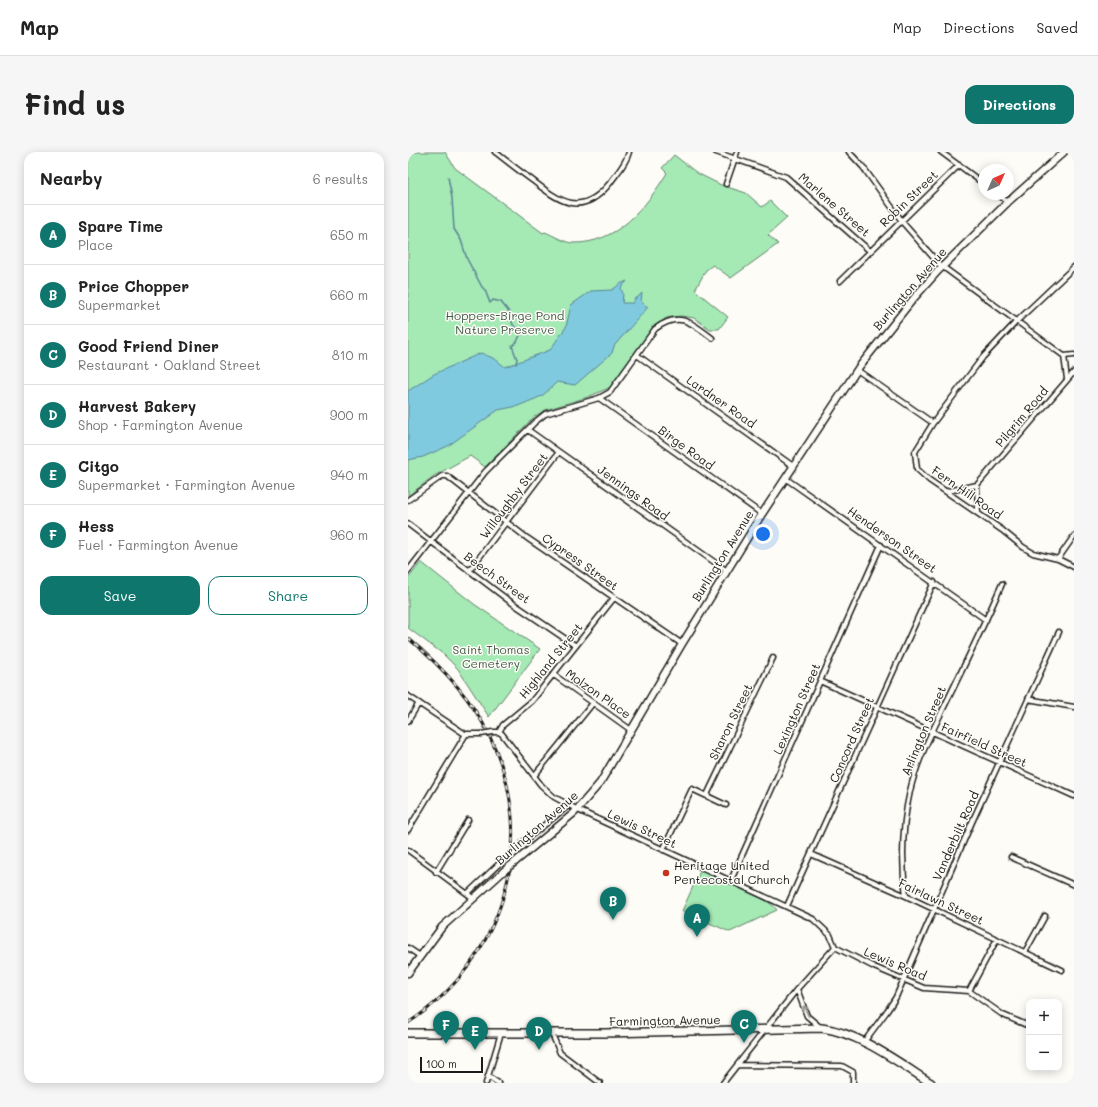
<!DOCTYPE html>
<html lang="en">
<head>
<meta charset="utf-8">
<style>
  body { margin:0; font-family:Mali,sans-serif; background:#f6f6f6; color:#222 }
  .controls { position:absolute; right:12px; bottom:12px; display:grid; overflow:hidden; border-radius:8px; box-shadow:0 2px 10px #0003 }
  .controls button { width:36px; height:36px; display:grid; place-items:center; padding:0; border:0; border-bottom:1px solid #e0e0e0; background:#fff; color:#222; font:20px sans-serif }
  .compass { position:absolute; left:570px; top:12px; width:36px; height:36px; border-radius:50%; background:#fff; box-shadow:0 2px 10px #0003; rotate:45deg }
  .scale { position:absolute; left:12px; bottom:10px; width:63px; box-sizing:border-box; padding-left:4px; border:2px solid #1c1c1c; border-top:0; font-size:11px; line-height:14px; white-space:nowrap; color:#1c1c1c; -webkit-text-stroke:3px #fdfcf7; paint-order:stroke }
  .you { position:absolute; left:355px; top:382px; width:14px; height:14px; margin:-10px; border:3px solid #fff; border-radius:50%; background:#1a73e8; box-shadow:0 0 0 6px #1a73e833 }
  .badge { display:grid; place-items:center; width:26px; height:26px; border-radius:50%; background:#0f766e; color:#fff; font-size:13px; font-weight:700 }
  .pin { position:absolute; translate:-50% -33px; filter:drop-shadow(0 1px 2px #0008) }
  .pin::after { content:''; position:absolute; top:21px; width:14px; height:12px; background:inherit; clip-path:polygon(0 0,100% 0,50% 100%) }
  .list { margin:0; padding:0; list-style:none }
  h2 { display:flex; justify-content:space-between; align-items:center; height:52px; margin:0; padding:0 16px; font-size:17px }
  h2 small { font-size:13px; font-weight:400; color:#767676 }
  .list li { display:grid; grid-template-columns:26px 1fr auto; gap:12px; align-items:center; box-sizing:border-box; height:60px; padding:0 16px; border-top:1px solid #e0e0e0 }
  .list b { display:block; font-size:15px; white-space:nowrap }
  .list p { margin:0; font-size:13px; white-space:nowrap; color:#767676 }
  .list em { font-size:13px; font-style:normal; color:#767676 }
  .actions { display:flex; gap:8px; padding:12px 16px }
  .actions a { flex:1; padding:9px 0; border:1px solid #0f766e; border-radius:12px; text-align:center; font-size:14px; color:#0f766e }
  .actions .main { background:#0f766e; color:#fff }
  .map { position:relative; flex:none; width:666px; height:931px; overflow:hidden; border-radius:12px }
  header { display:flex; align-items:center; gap:24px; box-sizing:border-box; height:56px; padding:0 20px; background:#fff; border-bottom:1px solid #e0e0e0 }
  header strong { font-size:19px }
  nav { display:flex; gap:22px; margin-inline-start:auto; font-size:14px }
  .intro { display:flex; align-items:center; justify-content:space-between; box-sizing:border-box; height:96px; padding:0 24px }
  h1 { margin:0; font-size:28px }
  .button { padding:10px 18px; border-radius:12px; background:#0f766e; color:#fff; font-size:14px; font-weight:700 }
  main { display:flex; gap:24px; padding:0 24px }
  aside { flex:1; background:#fff; border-radius:12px; box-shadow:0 2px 10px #0003 }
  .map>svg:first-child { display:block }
  .green { fill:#a5e9b5; stroke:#608268 }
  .water { fill:#80cae0; stroke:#588492 }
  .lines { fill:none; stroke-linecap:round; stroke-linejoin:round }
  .stream { stroke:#588492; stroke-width:1.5 }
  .minor-casing { stroke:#1c1c1c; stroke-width:7 }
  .secondary-casing { stroke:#1c1c1c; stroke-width:9 }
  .trunk-casing { stroke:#1c1c1c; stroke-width:10 }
  .minor { stroke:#fdfcf7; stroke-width:4 }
  .secondary { stroke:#fdfcf7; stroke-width:6 }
  .trunk { stroke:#fdfcf7; stroke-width:7 }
  .rail-casing { stroke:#1c1c1c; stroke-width:3 }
  .rail { stroke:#fdfcf7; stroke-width:1.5; stroke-dasharray:4.5; stroke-linecap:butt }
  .minor-bridge-casing { stroke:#1c1c1c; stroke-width:7; stroke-linecap:butt }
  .secondary-bridge-casing { stroke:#1c1c1c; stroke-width:9; stroke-linecap:butt }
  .minor-bridge { stroke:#fdfcf7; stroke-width:4 }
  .secondary-bridge { stroke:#fdfcf7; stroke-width:6 }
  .oneway { stroke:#989794 }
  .poi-dot { fill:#c8321e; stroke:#fdfcf7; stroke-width:1.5 }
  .labels { text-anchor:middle; stroke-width:3; stroke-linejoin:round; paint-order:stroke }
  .street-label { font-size:12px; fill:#1c1c1c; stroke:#fdfcf7 }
  .park-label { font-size:12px; fill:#455a4a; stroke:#fdfcf7 }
  .poi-label { font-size:12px; fill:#1c1c1c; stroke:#fdfcf7; text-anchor:start }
</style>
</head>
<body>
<header>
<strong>Map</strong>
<nav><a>Map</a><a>Directions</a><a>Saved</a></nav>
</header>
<div class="intro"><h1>Find us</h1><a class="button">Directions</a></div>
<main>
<aside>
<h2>Nearby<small>6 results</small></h2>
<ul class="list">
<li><span class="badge">A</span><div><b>Spare Time</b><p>Place</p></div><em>650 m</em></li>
<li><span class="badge">B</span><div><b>Price Chopper</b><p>Supermarket</p></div><em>660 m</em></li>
<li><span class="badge">C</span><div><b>Good Friend Diner</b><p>Restaurant · Oakland Street</p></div><em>810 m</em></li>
<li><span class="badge">D</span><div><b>Harvest Bakery</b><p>Shop · Farmington Avenue</p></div><em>900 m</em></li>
<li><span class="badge">E</span><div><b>Citgo</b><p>Supermarket · Farmington Avenue</p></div><em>940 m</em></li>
<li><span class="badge">F</span><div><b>Hess</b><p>Fuel · Farmington Avenue</p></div><em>960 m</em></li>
</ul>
<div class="actions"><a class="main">Save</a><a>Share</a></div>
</aside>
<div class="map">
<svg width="666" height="931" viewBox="0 0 666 931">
  <rect width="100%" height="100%" fill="#fdfcf7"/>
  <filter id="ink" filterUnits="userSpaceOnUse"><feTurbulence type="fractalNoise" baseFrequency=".025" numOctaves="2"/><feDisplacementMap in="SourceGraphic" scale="8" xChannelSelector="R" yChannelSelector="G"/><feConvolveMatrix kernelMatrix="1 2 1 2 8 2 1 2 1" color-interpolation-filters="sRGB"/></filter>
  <g filter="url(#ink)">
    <path class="green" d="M0,0H37L47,16L135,81L137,80C145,83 157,91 165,91C209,92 238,55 259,21L254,16L266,3L289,21L313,33L338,41L354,55L362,49L379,66L360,83L370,92L323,126L305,113L298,118L287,138L320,165L311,177H302L286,166L273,164L258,166L246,176L236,188L203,235L180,245L137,258L126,265L77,315L62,304L26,324L0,344Z
      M13,410L66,452L132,497L81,565L50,517L35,502L0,476V427Z
      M292,719C310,727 358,743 369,758L322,780L274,759Z"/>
    <path class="water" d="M219,129L213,136L215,142L214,151H225L227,146H229L234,141L233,150L240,155L206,194L204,201L167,233L149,230L134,244L110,254L90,258L40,294L15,305L0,308V239L26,222L73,201L87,207L97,215L142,198L158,175L163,153L183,139L204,138L212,132Z"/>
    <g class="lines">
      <path class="stream" d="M40,25L44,46L46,77L53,88L59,107L74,135L77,138L82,151L85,148L93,150L101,160L105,173L113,181L109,190L104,194L109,207L108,212"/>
      <g class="minor-casing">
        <path id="minor" d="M87,0C99,9 111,19 124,28C152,50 174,66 202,31C209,21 218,12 221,0
          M308,0L378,25L462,99
          M441,0L455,15L496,72L531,112L656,204L666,203
          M533,0L576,32
          M318,32L329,0
          M589,42L600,50
          M666,115L609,169L575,205L525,271L507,300L509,317L521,328L594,378L615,395L625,401L650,407L666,415
          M432,129L551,13
          M229,203L385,314
          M656,204L659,227
          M449,218L525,271
          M191,246L354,362
          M120,278L319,419
          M377,326L578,468
          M540,339L569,333
          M0,348L34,324H39L119,386L274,492
          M570,361L569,333L666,220
          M0,372L100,448L168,494
          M650,407L666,384
          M0,419L77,320L127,270L137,262L191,246L202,240L247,177C271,159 283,170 304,186
          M61,419L151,300
          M146,523L223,578
          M412,529L666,644
          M0,544L57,582H73
          M620,547L666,555
          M0,569L11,551
          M85,580H91L94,582L133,633L146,645L172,659L405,767L422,783L427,795
          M91,580L95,573L124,549L206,446
          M126,624L185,551
          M299,643L365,506
          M0,678L58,582
          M115,690L160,654
          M0,698L65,746
          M255,698L284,637L318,653
          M403,702L498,744L654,818
          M603,705L666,733
          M28,720L60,668
          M323,728L473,393
          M60,741L94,709
          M498,744C493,708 494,674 502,639C509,608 525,578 539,549C558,510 577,471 594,432
          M379,754L526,430
          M427,795L466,815L516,836L561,839L595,863L621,874
          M0,796L12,804
          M617,800L637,764
          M389,837L399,864L412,875
          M561,839L589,787
          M144,882L152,901L192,931
          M456,890L479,859L488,845L564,670L651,480
          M330,913L434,914L445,920V931
          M80,924L90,931
          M78,931L93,881
          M315,931L389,837L427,795"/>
      </g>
      <g class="secondary-casing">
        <path id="secondary" d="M107,710L166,661L192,631L274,492L354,362L451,215L506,146L530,119L600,50L656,0
          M0,821L34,775L97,718"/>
      </g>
      <g class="trunk-casing">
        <path id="trunk" d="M0,881H197L414,876C452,881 491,911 523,931"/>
      </g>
      <use href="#minor" class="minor"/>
      <use href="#secondary" class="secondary"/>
      <use href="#trunk" class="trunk"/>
      <g class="rail-casing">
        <path id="rail" d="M0,486C32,513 63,545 81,583C133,687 96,808 0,871"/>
      </g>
      <use href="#rail" class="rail"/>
      <g class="minor-bridge-casing">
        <path id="minor-bridge" d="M73,582L85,580"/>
      </g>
      <g class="secondary-bridge-casing">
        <path id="secondary-bridge" d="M97,718L107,710"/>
      </g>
      <use href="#minor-bridge" class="minor-bridge"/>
      <use href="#secondary-bridge" class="secondary-bridge"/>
    </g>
    <defs><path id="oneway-shaft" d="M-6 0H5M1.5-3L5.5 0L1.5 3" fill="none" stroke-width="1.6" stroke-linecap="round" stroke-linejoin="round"/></defs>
    <use class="oneway" href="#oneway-shaft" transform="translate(398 859) rotate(-117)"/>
  </g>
  <circle class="poi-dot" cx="258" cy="721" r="4"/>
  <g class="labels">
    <g class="street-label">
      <text transform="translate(501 47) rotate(-44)" y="4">Robin Street</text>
      <text transform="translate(426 53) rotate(41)" y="4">Marlene Street</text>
      <text transform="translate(502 137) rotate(-49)" y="4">Burlington Avenue</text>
      <text transform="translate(313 250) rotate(35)" y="4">Lardner Road</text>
      <text transform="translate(614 265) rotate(-50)" y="4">Pilgrim Road</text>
      <text transform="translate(278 296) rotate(36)" y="4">Birge Road</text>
      <text transform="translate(225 341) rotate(36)" y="4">Jennings Road</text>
      <text transform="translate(559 341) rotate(35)" y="4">Fern Hill Road</text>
      <text transform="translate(106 344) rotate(-53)" y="4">Willoughby Street</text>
      <text transform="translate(484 388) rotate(35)" y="4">Henderson Street</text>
      <text transform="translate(315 404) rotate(-58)" y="4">Burlington Avenue</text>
      <text transform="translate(172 410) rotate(35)" y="4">Cypress Street</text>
      <text transform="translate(89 426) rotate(36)" y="4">Beech Street</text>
      <text transform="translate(143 509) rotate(-51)" y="4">Highland Street</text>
      <text transform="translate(190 542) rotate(35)" y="4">Molzon Place</text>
      <text transform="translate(389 557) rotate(-66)" y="4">Lexington Street</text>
      <text transform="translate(323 570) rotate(-64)" y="4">Sharon Street</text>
      <text transform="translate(516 579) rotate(-67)" y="4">Arlington Street</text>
      <text transform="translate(444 588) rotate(-66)" y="4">Concord Street</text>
      <text transform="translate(576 593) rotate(24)" y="4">Fairfield Street</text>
      <text transform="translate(129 676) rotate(-41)" y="4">Burlington Avenue</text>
      <text transform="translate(234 677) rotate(25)" y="4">Lewis Street</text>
      <text transform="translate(548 684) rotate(-66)" y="4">Vanderbilt Road</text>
      <text transform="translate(533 750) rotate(25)" y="4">Fairlawn Street</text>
      <text transform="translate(487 812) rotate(23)" y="4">Lewis Road</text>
      <text transform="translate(257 869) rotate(-1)" y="4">Farmington Avenue</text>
    </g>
    <g class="park-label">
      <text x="97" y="168">Hoppers-Birge Pond<tspan x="97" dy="14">Nature Preserve</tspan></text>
      <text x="83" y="502">Saint Thomas<tspan x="83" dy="14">Cemetery</tspan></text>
    </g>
    <g class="poi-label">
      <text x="266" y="718">Heritage United<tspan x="266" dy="14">Pentecostal Church</tspan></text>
    </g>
  </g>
</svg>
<div class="controls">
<button>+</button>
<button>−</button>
</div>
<svg class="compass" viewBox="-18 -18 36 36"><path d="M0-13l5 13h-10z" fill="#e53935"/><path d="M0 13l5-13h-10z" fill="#767676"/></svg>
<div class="scale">100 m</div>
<div class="you"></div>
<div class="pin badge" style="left:289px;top:785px">A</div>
<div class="pin badge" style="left:205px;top:768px">B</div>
<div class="pin badge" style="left:336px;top:891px">C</div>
<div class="pin badge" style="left:131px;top:898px">D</div>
<div class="pin badge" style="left:67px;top:898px">E</div>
<div class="pin badge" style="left:38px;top:892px">F</div>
</div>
</main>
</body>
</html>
